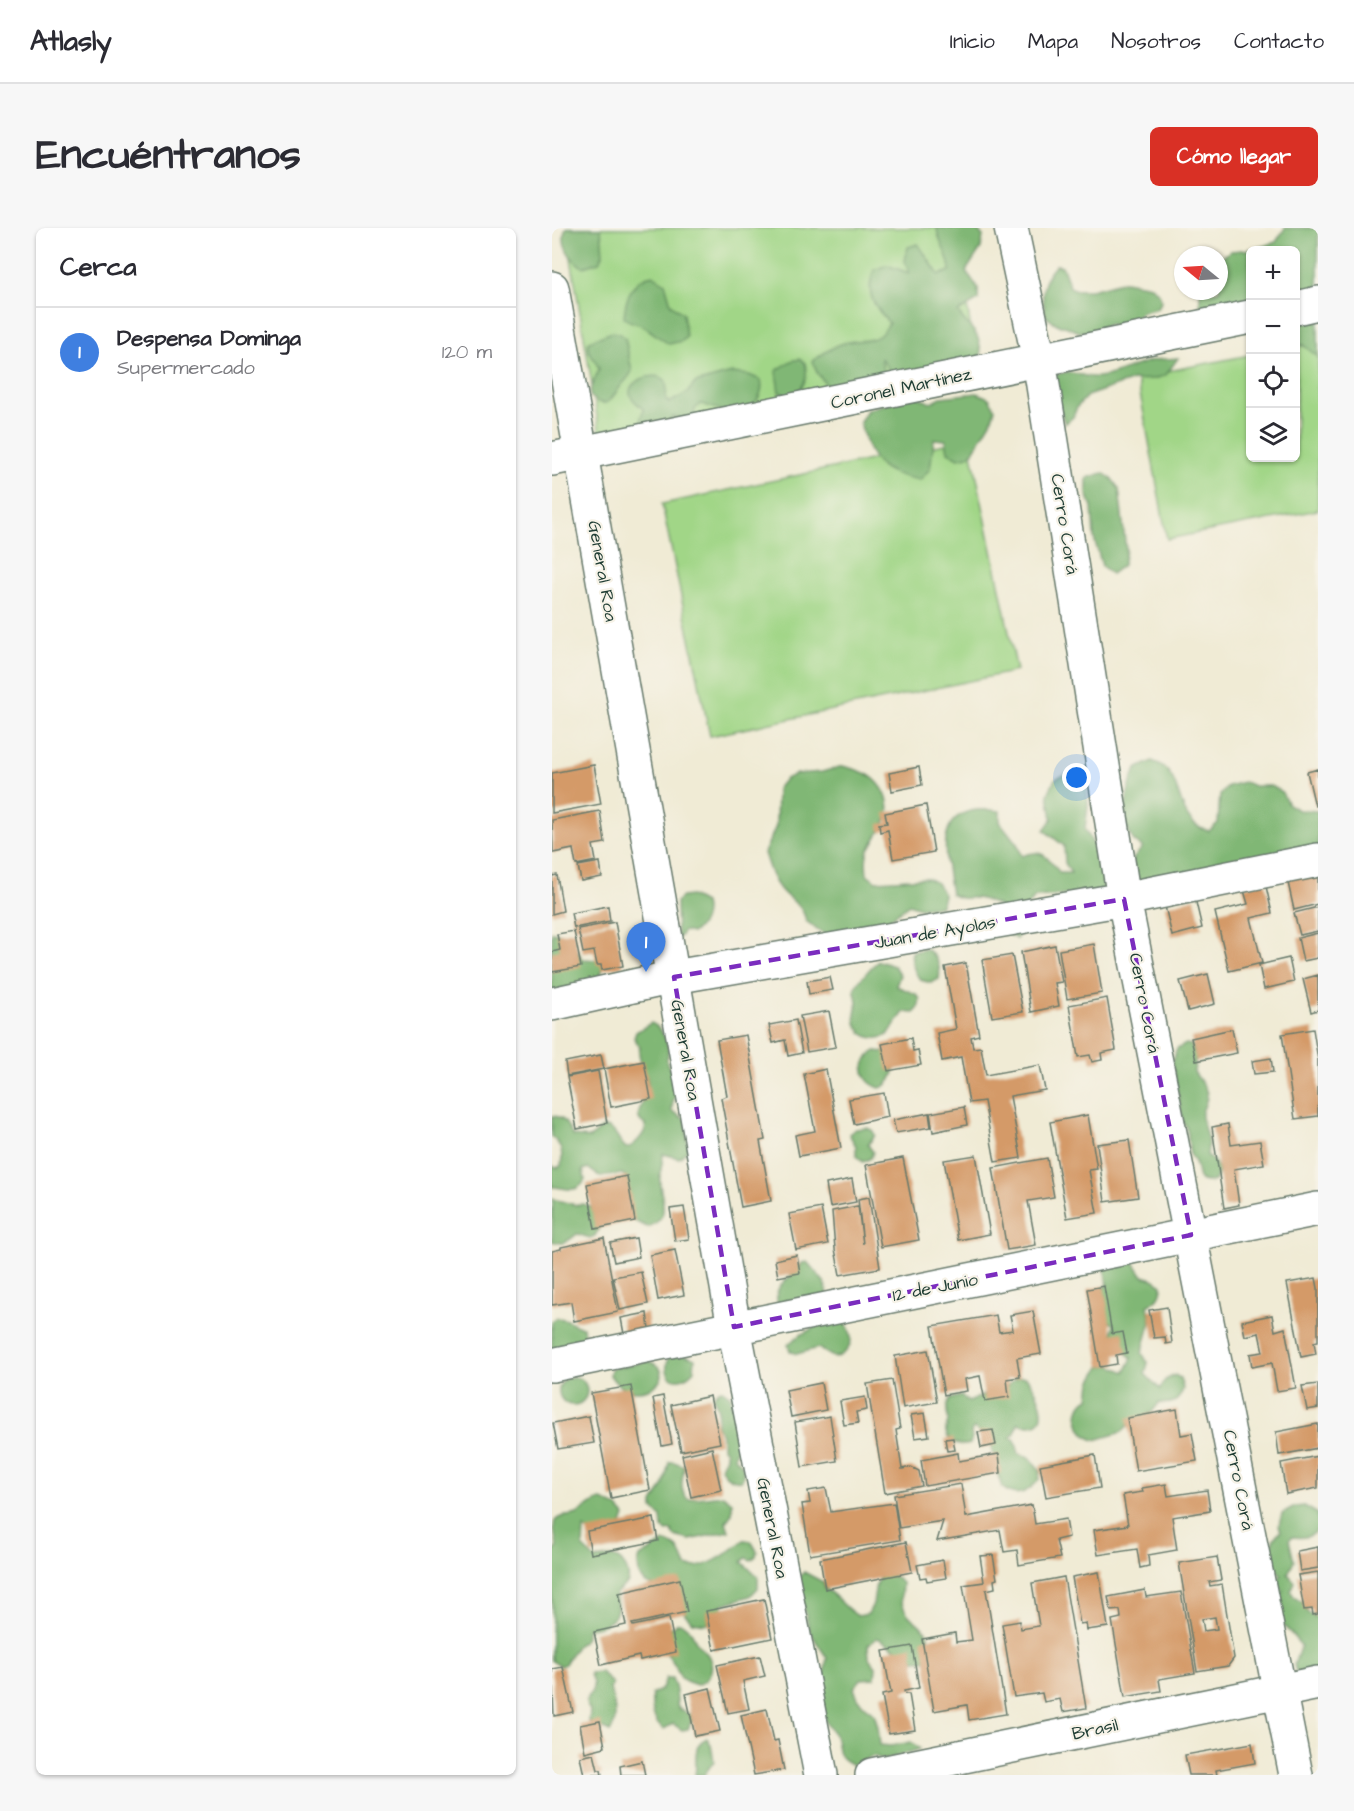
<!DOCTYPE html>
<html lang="es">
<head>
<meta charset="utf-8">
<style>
  body { margin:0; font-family:"Architects Daughter",sans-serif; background:#f7f7f7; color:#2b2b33 }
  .controls { position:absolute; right:18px; top:18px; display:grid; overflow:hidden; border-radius:9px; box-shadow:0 2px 4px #0004 }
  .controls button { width:54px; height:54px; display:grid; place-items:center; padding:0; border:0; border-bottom:2px solid #e1e1e2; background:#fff; color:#2b2b33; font:30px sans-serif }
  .compass { position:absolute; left:622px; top:18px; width:54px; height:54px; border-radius:50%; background:#fff; box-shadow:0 2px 4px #0004; rotate:288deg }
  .you { position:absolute; left:525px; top:550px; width:21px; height:21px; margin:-15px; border:4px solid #fff; border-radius:50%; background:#1a73e8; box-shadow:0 0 0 9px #1a73e833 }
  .badge { display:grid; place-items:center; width:39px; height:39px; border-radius:50%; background:#d93025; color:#fff; font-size:20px; font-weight:700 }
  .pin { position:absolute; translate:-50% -50px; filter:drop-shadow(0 2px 3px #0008) }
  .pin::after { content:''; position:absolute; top:32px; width:21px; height:18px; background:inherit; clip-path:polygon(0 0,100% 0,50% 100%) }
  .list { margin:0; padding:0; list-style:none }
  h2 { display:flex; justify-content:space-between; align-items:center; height:78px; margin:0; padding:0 24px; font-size:26px }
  h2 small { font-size:20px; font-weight:400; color:#7c7c81 }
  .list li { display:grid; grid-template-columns:39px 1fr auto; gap:18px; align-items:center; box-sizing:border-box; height:90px; padding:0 24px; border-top:2px solid #e1e1e2 }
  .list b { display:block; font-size:22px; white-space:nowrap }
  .list p { margin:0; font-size:20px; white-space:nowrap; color:#7c7c81 }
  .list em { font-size:20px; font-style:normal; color:#7c7c81 }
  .icon { flex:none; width:33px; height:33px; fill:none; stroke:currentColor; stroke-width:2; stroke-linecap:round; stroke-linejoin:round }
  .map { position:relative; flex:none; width:766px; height:1547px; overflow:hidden; border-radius:9px }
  header { display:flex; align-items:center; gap:36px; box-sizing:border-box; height:84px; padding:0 30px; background:#fff; border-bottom:2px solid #e1e1e2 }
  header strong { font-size:28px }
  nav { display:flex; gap:33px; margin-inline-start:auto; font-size:21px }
  .intro { display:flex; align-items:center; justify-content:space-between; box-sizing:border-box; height:144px; padding:0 36px }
  h1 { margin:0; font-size:42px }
  .button { padding:15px 27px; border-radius:9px; background:#d93025; color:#fff; font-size:21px; font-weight:700 }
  main { display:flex; gap:36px; padding:0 36px }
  aside { flex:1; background:#fff; border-radius:9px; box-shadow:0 2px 4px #0004 }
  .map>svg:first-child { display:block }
  .green { fill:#a1d687; stroke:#608a5e; stroke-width:1.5 }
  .forest { fill:#80b774; stroke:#507a54; stroke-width:1.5 }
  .building { fill:#d49a67; fill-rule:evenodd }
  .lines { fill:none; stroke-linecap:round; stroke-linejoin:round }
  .minor-casing { stroke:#687a6c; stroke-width:36 }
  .minor { stroke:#fff; stroke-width:33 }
  .marked { fill:none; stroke:#7b2cbf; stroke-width:4.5; stroke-dasharray:12 8; stroke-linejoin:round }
  .labels { text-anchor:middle; stroke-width:4.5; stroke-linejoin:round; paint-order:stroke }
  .street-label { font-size:18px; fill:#1f3d34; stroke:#f7f3e8 }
</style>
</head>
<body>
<header>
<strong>Atlasly</strong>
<nav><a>Inicio</a><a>Mapa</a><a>Nosotros</a><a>Contacto</a></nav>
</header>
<div class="intro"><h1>Encuéntranos</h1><a class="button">Cómo llegar</a></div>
<main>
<aside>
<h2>Cerca<small></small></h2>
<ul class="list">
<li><span class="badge" style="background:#3f7fe0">1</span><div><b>Despensa Dominga</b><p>Supermercado</p></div><em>120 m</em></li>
</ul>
</aside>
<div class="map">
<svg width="766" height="1547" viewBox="0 0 766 1547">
  <rect width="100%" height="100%" fill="#f7f3e8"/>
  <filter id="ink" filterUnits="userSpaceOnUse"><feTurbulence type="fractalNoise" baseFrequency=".0167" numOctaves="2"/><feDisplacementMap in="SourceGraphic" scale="12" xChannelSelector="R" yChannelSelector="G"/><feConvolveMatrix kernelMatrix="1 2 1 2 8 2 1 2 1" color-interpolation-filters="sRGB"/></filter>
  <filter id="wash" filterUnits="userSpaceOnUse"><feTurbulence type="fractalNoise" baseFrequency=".008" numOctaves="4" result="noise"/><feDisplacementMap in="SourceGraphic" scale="24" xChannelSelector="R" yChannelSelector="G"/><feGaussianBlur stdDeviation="1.35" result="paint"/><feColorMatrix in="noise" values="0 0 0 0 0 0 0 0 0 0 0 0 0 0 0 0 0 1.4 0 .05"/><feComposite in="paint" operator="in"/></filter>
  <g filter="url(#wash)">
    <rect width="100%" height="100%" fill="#f0ebd5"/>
    <path class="green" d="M14,0H402L424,131L49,212Z
      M766,115V282L615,311L585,149L698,127V230H744V119Z
      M417,211L465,443L158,508L110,276Z"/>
    <path class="forest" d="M14,0H49L51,27L47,34L31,39C18,32 7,15 14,0Z
      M385,0H423L431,8L429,20L414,43L426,60V72L406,84C418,103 427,100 429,126L416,142L344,151L329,130L332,147L282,166L265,145L261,133C269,127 279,119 289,116C310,108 324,120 337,95C321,77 313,66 322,42L335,37L357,45L353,33L356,19L366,16L387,47L398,43C398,27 386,16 385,0Z
      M733,0H766V61L744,66V22H698V87L668,91L648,77V63H667V31L679,23L702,21L724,14Z
      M504,37L510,38L518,59L524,62H539L573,53L599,58L608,67L609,74L606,80L590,84L574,97L569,98L557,96L538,103L527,104L513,98H508L494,89C489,69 489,52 504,37Z
      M101,47L113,55L119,76L131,86L134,109L130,113L117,116C108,111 100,103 91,98C85,94 78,95 72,90C73,71 80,50 101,47Z
      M766,93V129L751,117L744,115V97Z
      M60,104L68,106L73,110L80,143C77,151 72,153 68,159C58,172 55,183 38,168C37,157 44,151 47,141C43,130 33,125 37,113Z
      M626,130L614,147L603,151L581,152L535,168L525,179L521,189L513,196L497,151C521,136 523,151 547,149C566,147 583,136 602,132C610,131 618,131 626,130Z
      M248,131L253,135C257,149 251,164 237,169L227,164L224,143L239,133Z
      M180,145L197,147L209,152C213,168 198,186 181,185C171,184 159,178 148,176L143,181L141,191L121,189L112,200L89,197V189L92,182C88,178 81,173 79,168C72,153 104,142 113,152C116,157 114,165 114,171L117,175L135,165L143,155Z
      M425,165L437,170L443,181L439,194L419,227L407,230L396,224L394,212L382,211L378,241L368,252C326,244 319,235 308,194L315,182L363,167L378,175L389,169Z
      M551,245L560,251L567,261L574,322L571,337L559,346L550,338L542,310L540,279L535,265V250Z
      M600,533C637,545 618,594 657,603L666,595L668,567L676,558L692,554L702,558H719L729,563L736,576L746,582L766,583V633L583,660L581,631L591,619C587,617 582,614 580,610C567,590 576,560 584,541Z
      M291,538C308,543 320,545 330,560C347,585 328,601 316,623C313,630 314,638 315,646L324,653L375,650L385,655L392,667L389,678L368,680L357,676L338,691L334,704L274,707L254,693C250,674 239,675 228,661C219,650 216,637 212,625L224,598L225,561L233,551L244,546L270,544Z
      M527,545L535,554L536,578L533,601L551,634V664L483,669C467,686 478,695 464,711L452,703L447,678C439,675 431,670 423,670C409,669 414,673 399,666C391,619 382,573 448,583V594L465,616L470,628C492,620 495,629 508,645H519L513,635L512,618L492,602L500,591L496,566L503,551L514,546Z
      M139,668L152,675C155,687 151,698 140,705L132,703L125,712L124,674L130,669Z
      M0,704C14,705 25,719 30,731L46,732L52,739L43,759L0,763Z
      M374,721C385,728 389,739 387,751L379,755C377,754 371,753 369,752C363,747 358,732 360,724Z
      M327,733L342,738L348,747L344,758L364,766L368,771L366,781L362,785L352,784L336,807C320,815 304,807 303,788C303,783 305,779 305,774C305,769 302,765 303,760C304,756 323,734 327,733Z
      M99,795C110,799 117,815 116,826C116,833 113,828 115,835C119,845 126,849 125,861C124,868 119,875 120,883L134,892L136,922L127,930L111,926C111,934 108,941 108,950C106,967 123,990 95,999L80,992L75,949L70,946L48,949L36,940L31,942L33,952C25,967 14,959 0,959V938L4,940L9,938C11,926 10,917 0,909V888C14,888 15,899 21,908L37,910C42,908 45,904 49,901C62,894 66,914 74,920C82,919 94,905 94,897C78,890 92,875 95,865C101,848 83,835 88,819L82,810L84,804Z
      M634,816L639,817L644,828L642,844C650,856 660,863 652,879C650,884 649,883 650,889C652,904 658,910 655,927L663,935L667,943L663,953C641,957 648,945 643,934C642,931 639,930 638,926C635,915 639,905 631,894L620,833L625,821Z
      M323,823L334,824L343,841C340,850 338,857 328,860C308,853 307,834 323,823Z
      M315,900L320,902L323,907L316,917L321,924L319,930L311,934L304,928V918L297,906L304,901Z
      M1,971L24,977L32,976L42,981L48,998L43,1008L38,1010L25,1006C16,1013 12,1018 0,1013Z
      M579,1030L591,1048L601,1051L610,1057C610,1069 605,1072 596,1078L599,1093L590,1125L596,1135L593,1146L608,1161L613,1152L623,1147L628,1150L631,1161C627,1174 620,1177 607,1175L600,1184L578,1195L570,1204L543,1212C525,1208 519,1179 537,1170L539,1154L548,1139L558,1137L573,1144L580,1130L570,1122L560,1106L562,1096L552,1091L549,1063L556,1056L552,1041Z
      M255,1034L273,1055L276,1067L226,1076C219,1054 243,1051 250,1035Z
      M4,1090C12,1090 19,1093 25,1098L31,1099L33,1114L0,1131V1093Z
      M281,1091L294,1095C303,1110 300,1124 283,1130L266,1120L245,1126L238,1123L236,1117C248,1104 266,1099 281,1091Z
      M133,1127L143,1131L142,1142C128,1159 108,1151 117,1129Z
      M97,1133C135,1149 79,1183 58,1147L59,1141Z
      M7 1163a14 14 0 1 1 28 0a14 14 0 1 1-28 0Z
      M465,1149H474C488,1164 505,1207 466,1195L463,1205L459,1209L463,1212L467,1226L477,1229L488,1242L487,1252C476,1264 464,1272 450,1259C443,1242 442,1224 436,1208L426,1204L423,1200L419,1203L420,1211L418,1216C409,1219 396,1215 394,1204C393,1199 397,1195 396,1190C395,1182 393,1179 398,1171L409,1168L417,1174L431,1167L454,1159Z
      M169,1161L179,1168V1178C187,1185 182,1189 184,1198C184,1204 187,1208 188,1214L185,1218L182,1229C192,1236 193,1241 190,1252C181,1254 172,1248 169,1239L174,1229V1223L170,1219V1207L165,1197L166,1180L161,1169L164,1164Z
      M117,1234H122L132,1238C131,1249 126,1263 136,1271L171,1267L180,1274V1285L174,1294L177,1303L138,1312L122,1308L120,1302L115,1303L110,1300L109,1289L101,1281V1275L112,1256Z
      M50,1272L65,1279L73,1288L67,1305L41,1306L32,1300L31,1320L43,1331C48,1331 53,1329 58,1329C70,1329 78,1343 76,1354L64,1365C63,1371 65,1374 65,1380C64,1396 48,1399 36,1400L33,1411L24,1418L13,1436L8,1438L0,1433V1324L5,1321C5,1313 0,1300 3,1293C8,1286 18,1289 25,1286C34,1282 40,1273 50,1272Z
      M752,1278L766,1286V1301C760,1310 750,1310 740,1309L737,1312L742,1333L736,1346L743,1354L739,1363L742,1369L751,1375L756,1385L766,1390V1461L745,1448L742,1437L749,1417C742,1411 739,1403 731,1398L725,1369L731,1363L725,1356L726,1351L730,1347C717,1338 715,1312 729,1303L727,1298L730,1286L743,1279Z
      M192,1312L199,1313L205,1323L204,1328L199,1332L194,1330L190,1334L206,1349V1360L198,1368L171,1376L168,1388L153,1396L141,1394L133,1386L131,1381L106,1359L94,1355L87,1347L86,1335L88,1329L112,1314C131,1319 126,1323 134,1338C152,1344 179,1323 192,1312Z
      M252,1344L271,1354L273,1361C286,1368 293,1381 306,1388L316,1386L321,1376L324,1355L331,1347L342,1348L350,1355C350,1361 348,1368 350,1375C358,1401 388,1393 372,1433C352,1433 342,1416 325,1410L316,1417L317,1430L324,1439L323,1450L309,1451L302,1460C306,1473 311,1478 322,1485L326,1499L328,1517L339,1518L359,1514L368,1521L332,1532L322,1528L301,1537C282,1528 288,1524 283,1507C281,1503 277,1500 275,1496C265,1476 271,1450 275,1430L258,1404L245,1352Z
      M126,1395C139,1396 139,1406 145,1415C147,1419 152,1422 155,1426C164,1438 159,1452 145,1457C119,1449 132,1447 119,1431C117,1428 114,1426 113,1423L116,1402Z
      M49,1444L61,1457L58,1461C62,1473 67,1493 58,1504L37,1494L38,1482C27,1469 43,1468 41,1456C41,1452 38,1449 38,1445Z
      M114,1450H120C121,1454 124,1459 124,1464C127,1478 120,1479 137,1486L140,1491L136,1501L130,1502L121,1496L112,1501C101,1496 99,1478 100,1466L110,1461Z
      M155,1510L159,1517L162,1533L152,1547H143C146,1533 139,1517 155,1510Z"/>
    <g id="blocks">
      <path class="building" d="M42,537L49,576L0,585V545Z
        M367,539L370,557L340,563L337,545Z
        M766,541V577L763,578L755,544Z
        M374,577L382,624L341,631L336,602L328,604L327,596L335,595L333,585Z
        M48,583L53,615L41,617L44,633L24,637L21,621L1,625L0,592Z
        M48,634L50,649L29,653L26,638Z
        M766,642V676L742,682L735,650Z
        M5,647L11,683L0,686V648Z
        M713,654L720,685L699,690L710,735L677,743L663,684L696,676L691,659Z
        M643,670L650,700L620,708L613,678Z
        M56,678L58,693L22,700L19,685Z
        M766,679V703L748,707L742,685Z
        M63,694L71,738L50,742L49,737H45L42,723L31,725L26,701Z
        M22,703L29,739L0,744V724L8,722L5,706Z
        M766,705V730L751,733L746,710Z
        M542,716L550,765L515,771L507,722Z
        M503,717L510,754L503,755L507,778L479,784L469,724Z
        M460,727L471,784L440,789L430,732Z
        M737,730L742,754L712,761L707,737Z
        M414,735L427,807L419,809L421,820L429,819L434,847L488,837L493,862L458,868L469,930L443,934L432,873L417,875L409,829L390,833L385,805L404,801L393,739Z
        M656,746L663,776L636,783L628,753Z
        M766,747V782L759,784L751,751Z
        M278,749L281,762L257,766L255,753Z
        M555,770L564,822L549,825L550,832L540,834L538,827L526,829L517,777Z
        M277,783L284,819L255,824L248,788Z
        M244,792L250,825L236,828L233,812L221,815L217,797Z
        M680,801L685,825L644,833L639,810Z
        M761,801L766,832V888L743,891L730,806Z
        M194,807L213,912L208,913L219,973L189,979L169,870L175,868L165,812Z
        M359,810L361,823L366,822L369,837L336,843L330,816Z
        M49,827L52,841L92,833L99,871L59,879L52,841L15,848L13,834Z
        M719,830L721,844L702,846L700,833Z
        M274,841L289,920L247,928L243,907L263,903L252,846Z
        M46,843L55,895L25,901L15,849Z
        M332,865L336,889L302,896L297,871Z
        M412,879L415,897L381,904L378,885Z
        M377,885L379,899L344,905L341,892Z
        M536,887L545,941L537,942L545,985L515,990L498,894Z
        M676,896L679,917L708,913L712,936L682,941L687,977L672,980L660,899Z
        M577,912L586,969L553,974L545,916Z
        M424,927L438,1006L406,1012L392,932Z
        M351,930L367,1012L329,1019L314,937Z
        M495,930L502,969L476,973L484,1017L455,1022L441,940Z
        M75,948L83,993L43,1001L35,956Z
        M300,951L304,974L278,979L274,956Z
        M317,969L328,1040L288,1047L283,1021L280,983L306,978L311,1016L306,971Z
        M132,979L137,1011L123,1013L118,981Z
        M269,980L276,1016L244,1022L237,986Z
        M52,1010L66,1084L22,1093L19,1074L0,1077V1023L9,1021V1019Z
        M84,1010L87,1029L62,1034L58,1015Z
        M123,1022L132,1067L106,1072L98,1027Z
        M245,1027L248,1045L226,1049L223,1032Z
        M89,1044L96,1076L68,1082L61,1049Z
        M764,1050L766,1060V1113L762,1114L764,1126L749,1129L735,1055Z
        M552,1058L560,1106L571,1104L575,1125L564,1127L565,1136L548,1139L535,1061Z
        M615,1079L620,1115L614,1116L613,1109L602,1110L597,1082Z
        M481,1083L489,1126L465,1130L468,1149L455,1151L457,1169L433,1173L428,1148L413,1151L415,1163L392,1167L380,1098L444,1087L447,1104L461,1102L458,1087Z
        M95,1085L97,1101L72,1106L69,1090Z
        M720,1087L723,1103L733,1100L744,1160L725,1163L720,1135L700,1139L698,1126L711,1124L707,1105L693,1108L690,1093Z
        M376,1122L385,1174L351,1180L343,1128Z
        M340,1152L348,1201L344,1202L350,1241L359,1239L367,1243L370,1258L333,1265L315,1156Z
        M269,1155L274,1182L239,1189L234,1162Z
        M766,1156V1180L755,1182L750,1158Z
        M79,1158L98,1262L59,1270L39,1165Z
        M111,1168L120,1216L110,1218L101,1170Z
        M158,1168L168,1215L129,1223L119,1177Z
        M313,1169L315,1182L304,1184L306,1195L292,1197L288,1173Z
        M625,1181L629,1207L640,1205L645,1233L584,1243L575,1190Z
        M373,1185L377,1208L363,1210L359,1187Z
        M37,1188L42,1215L6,1221L1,1195Z
        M278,1188L285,1233L250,1239L243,1194Z
        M766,1196V1220L727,1227L724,1204Z
        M441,1202L444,1217L429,1220L426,1204Z
        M401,1210L403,1222L395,1223L393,1211Z
        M160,1220L169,1262L139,1269L130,1227Z
        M406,1225L407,1233L447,1226L449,1245L373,1258L369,1232Z
        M543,1227L548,1260L494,1269L488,1237Z
        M766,1228V1260L734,1266L729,1235Z
        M409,1256L414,1289L480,1277L483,1296L514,1291L517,1309L504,1312L508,1330L467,1337L465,1322L452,1324L448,1302L385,1313L391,1293L347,1300L342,1267Z
        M614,1256L616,1268L655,1262L658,1283L620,1289L625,1322L596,1327L597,1338L588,1340L585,1321L546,1327L542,1302L576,1297L571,1267L591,1264L590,1260Z
        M274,1260L279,1284L342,1275L348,1312L258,1327L250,1276L258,1275L256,1263Z
        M102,1290L106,1313L39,1326L35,1303Z
        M354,1314L360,1344L273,1361L268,1331Z
        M766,1319V1340L748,1343L745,1323Z
        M441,1327L445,1351L442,1352L443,1360L434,1362L454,1486L417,1492L415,1477L382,1483L370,1411L403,1405L404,1414L420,1412L411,1357L432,1354L428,1328Z
        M665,1329L669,1352L657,1354L658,1358L670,1356L682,1430L676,1438L645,1443L627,1335ZM663,1389L665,1401L652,1403L650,1391Z
        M391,1332L394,1350L375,1353L374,1349L368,1350L365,1337Z
        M547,1344L556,1399L535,1402L534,1395L528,1396L520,1349Z
        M766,1344V1386L761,1387L760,1381L752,1382L746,1347Z
        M512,1349L534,1480L511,1484L508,1471L492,1474L490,1465L462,1469L450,1396L468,1393L469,1401L487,1398L480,1355Z
        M128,1351L135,1384L80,1396L81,1398L117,1390L124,1424L88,1432L87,1428L49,1437L42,1404L74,1397L67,1365Z
        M593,1362L594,1369L629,1364L643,1445L607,1451L609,1463L573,1469L560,1392L569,1390L568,1382L559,1383L556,1369Z
        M212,1371L220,1410L162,1422L154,1383Z
        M360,1418L367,1460L352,1463L353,1466H357L363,1502L337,1506L330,1467L339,1465L331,1423Z
        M208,1428L213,1448L191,1453L197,1481L176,1485L165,1437Z
        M11,1439L21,1484L2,1488L0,1441Z
        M158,1460L168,1503L143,1508L134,1466Z
        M215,1481L222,1513L226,1512L232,1542L202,1547L189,1487Z
        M48,1493L53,1519L33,1524L28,1497Z
        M700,1515L703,1535L664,1542L665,1547H637L633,1527Z
        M42,1526L46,1542H49L50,1547H32L28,1529Z
        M90,1533L93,1547H69L68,1538Z"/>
    </g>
  </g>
  <g filter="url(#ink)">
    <use href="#blocks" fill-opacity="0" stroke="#687a6c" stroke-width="1.5"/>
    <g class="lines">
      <g class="minor-casing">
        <path id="minor" d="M459,0L487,132L572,671L744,1547
          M0,60L182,1099L269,1547
          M744,80L766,75
          M0,231L698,89
          M0,776L122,749L572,671L766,632
          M0,1137L766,981
          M320,1547L766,1455"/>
      </g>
      <use href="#minor" class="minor"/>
    </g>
  </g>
  <path class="marked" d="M572,671L639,1007L182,1099L122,749Z"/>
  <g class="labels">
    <g class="street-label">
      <text transform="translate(349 160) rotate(-12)" y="6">Coronel Martínez</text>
      <text transform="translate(513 296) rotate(81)" y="6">Cerro Corá</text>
      <text transform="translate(51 343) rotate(80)" y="6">General Roa</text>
      <text transform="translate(383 704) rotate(-10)" y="6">Juan de Ayolas</text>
      <text transform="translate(593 775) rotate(79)" y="6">Cerro Corá</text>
      <text transform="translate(134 822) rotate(80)" y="6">General Roa</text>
      <text transform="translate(383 1059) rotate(-11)" y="6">12 de Junio</text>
      <text transform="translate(687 1252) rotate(79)" y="6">Cerro Corá</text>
      <text transform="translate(221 1300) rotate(79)" y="6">General Roa</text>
      <text transform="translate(543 1501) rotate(-12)" y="6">Brasil</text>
    </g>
  </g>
</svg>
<div class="controls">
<button>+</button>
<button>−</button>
<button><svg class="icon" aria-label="locate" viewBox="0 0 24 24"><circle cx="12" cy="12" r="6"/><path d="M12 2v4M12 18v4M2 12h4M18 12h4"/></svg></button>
<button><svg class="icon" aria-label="layers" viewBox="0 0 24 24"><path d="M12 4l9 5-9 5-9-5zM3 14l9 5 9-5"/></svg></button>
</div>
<svg class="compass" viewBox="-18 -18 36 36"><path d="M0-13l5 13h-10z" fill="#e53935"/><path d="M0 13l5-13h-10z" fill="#7c7c81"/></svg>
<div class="you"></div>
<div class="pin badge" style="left:94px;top:744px;background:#3f7fe0">1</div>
</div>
</main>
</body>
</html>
